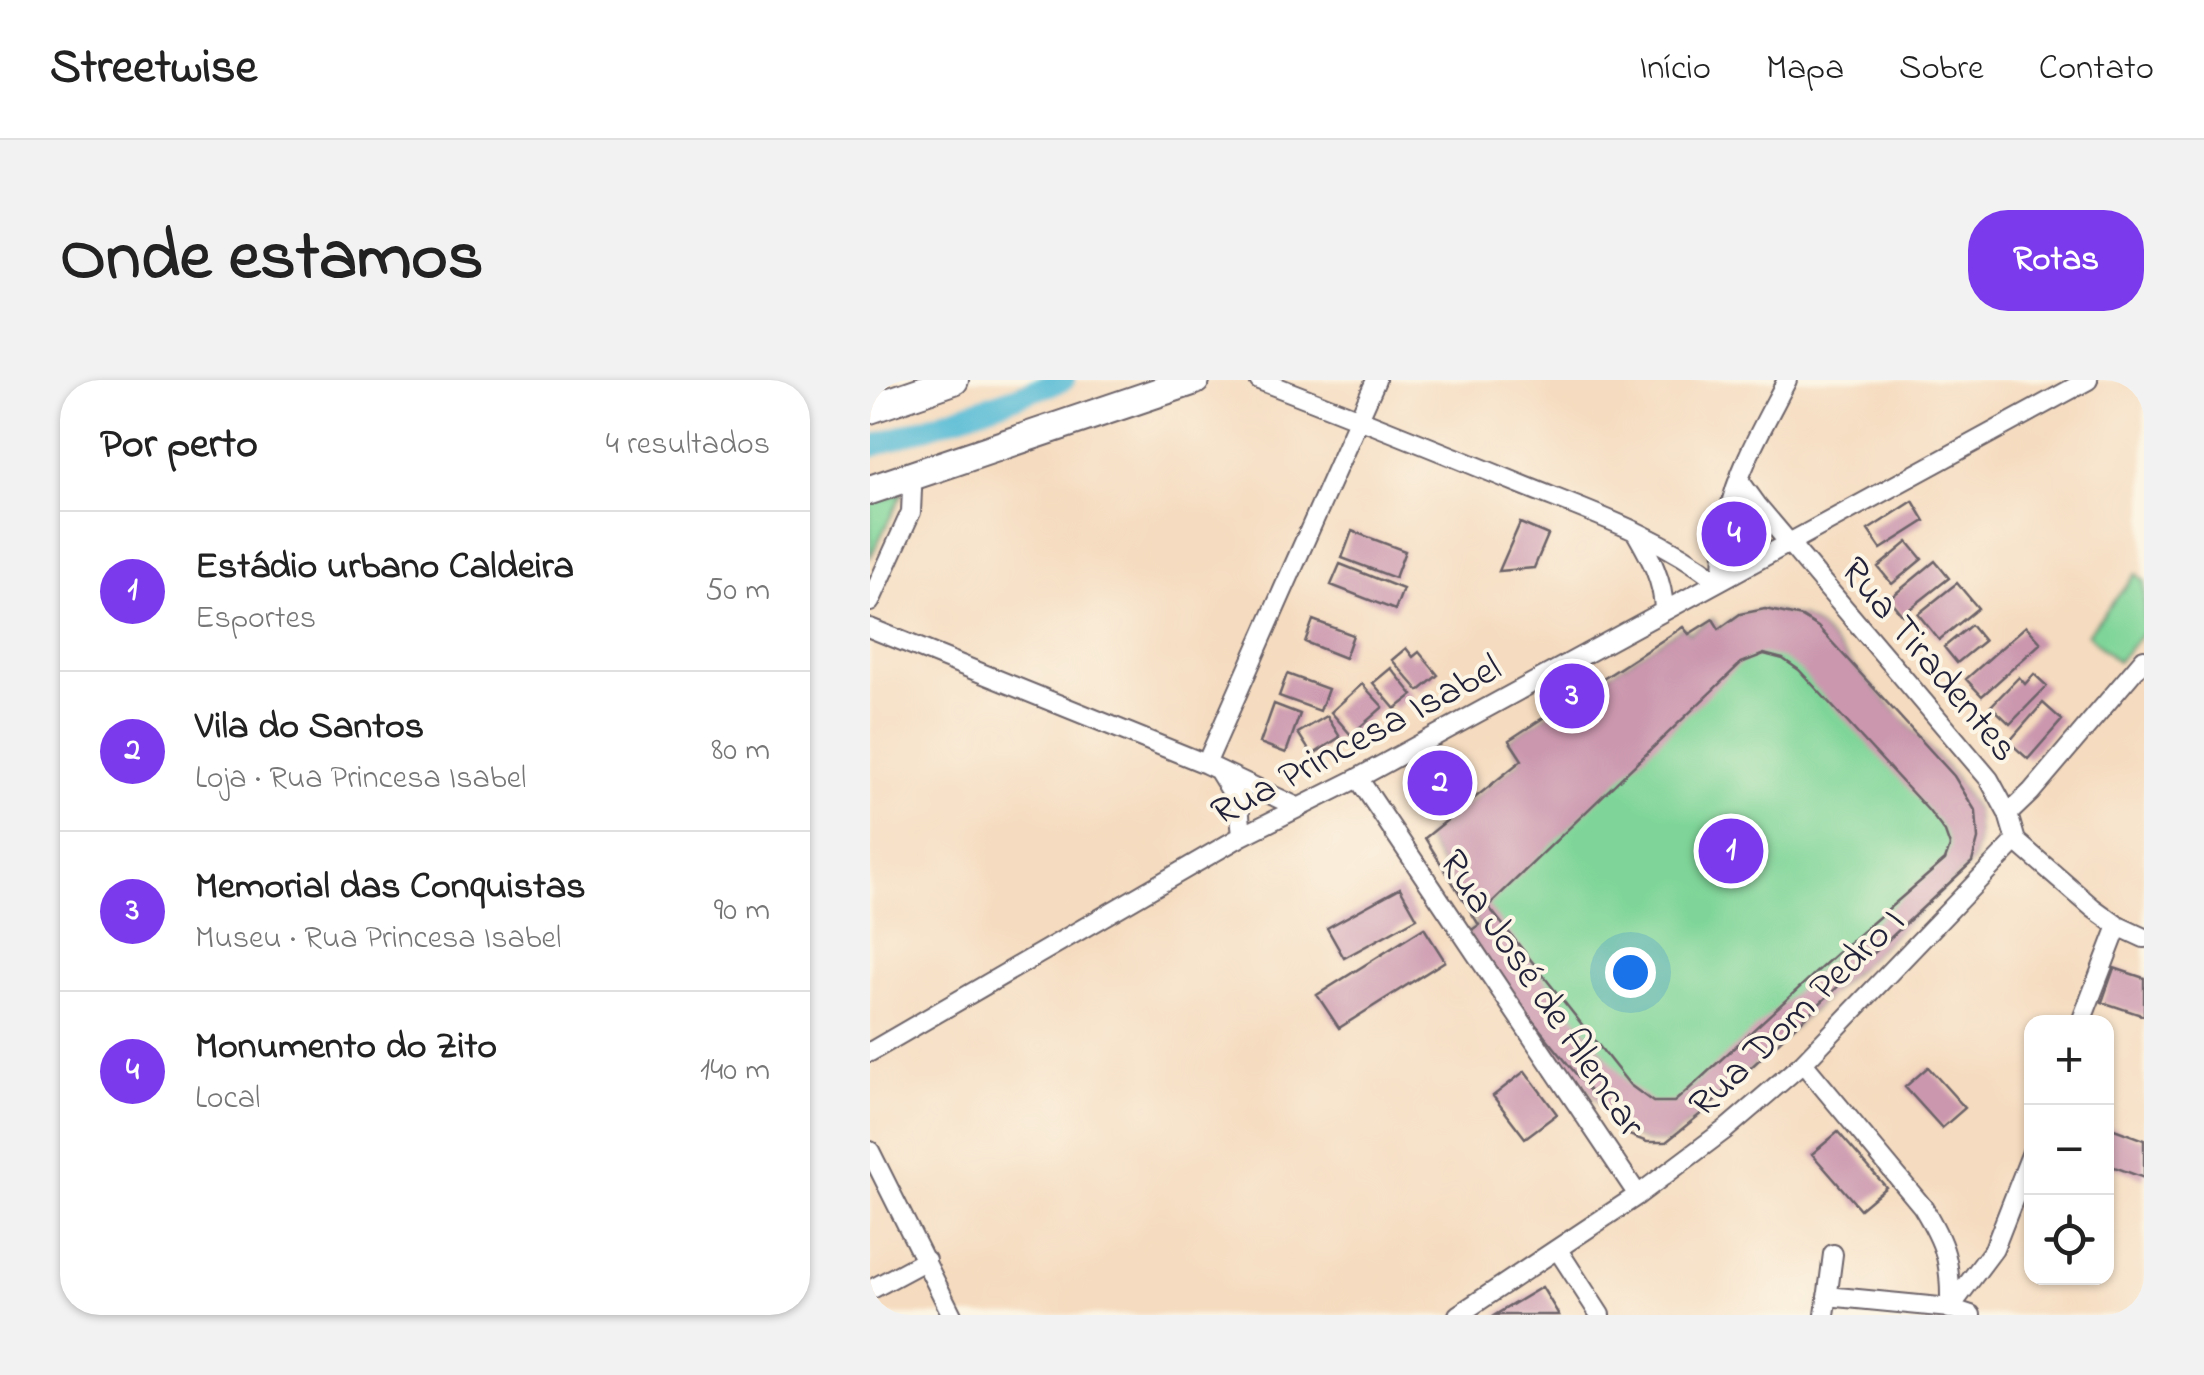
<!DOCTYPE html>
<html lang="pt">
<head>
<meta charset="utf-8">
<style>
  body { margin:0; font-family:"Indie Flower",sans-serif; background:#f2f2f2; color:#222 }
  .controls { position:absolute; right:30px; bottom:30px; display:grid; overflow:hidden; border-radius:20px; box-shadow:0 2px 8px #0004 }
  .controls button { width:90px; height:90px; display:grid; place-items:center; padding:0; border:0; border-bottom:2px solid #e0e0e0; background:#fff; color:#222; font:50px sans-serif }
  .you { position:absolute; left:760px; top:592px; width:35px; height:35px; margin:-25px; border:8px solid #fff; border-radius:50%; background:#1a73e8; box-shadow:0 0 0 15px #1a73e833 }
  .badge { display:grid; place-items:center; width:65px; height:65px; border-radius:50%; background:#7c3aed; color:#fff; font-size:32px; font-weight:700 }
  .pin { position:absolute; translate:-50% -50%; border:5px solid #fff; box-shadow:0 2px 10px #0006 }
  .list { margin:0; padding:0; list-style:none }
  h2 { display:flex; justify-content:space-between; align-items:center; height:130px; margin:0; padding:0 40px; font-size:42px }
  h2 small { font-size:32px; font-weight:400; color:#767676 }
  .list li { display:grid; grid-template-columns:65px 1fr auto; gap:30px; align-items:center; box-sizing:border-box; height:160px; padding:0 40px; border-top:2px solid #e0e0e0 }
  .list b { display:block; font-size:38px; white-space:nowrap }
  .list p { margin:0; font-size:32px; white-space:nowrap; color:#767676 }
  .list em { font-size:32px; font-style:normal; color:#767676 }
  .icon { flex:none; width:55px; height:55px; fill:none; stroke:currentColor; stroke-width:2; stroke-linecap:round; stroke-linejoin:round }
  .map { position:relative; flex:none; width:1274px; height:935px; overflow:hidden; border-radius:40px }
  header { display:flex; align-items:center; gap:60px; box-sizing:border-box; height:140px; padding:0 50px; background:#fff; border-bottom:2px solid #e0e0e0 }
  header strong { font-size:48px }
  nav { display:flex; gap:55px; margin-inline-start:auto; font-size:35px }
  .intro { display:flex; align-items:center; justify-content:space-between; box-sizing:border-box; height:240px; padding:0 60px }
  h1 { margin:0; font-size:70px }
  .button { padding:25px 45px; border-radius:40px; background:#7c3aed; color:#fff; font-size:35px; font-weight:700 }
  main { display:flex; gap:60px; padding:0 60px }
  aside { flex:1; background:#fff; border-radius:40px; box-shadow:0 2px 8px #0004 }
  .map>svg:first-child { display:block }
  .green { fill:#7fd599; stroke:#507c6a; stroke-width:2.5 }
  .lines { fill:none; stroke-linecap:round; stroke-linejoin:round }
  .canal { stroke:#58bcd6; stroke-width:22 }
  .building { fill:#cb97ae; fill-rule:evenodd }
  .minor-casing { stroke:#6c6369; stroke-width:22 }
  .primary-casing { stroke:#6c6369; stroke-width:32 }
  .minor { stroke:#fff; stroke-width:18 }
  .primary { stroke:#fff; stroke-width:28 }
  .labels { text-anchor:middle; stroke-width:8; stroke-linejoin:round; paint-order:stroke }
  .street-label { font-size:40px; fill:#22223b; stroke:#fcf5e5 }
</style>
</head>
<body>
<header>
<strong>Streetwise</strong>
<nav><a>Início</a><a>Mapa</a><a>Sobre</a><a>Contato</a></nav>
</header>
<div class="intro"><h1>Onde estamos</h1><a class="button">Rotas</a></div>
<main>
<aside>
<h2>Por perto<small>4 resultados</small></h2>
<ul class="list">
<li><span class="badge">1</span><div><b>Estádio urbano Caldeira</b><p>Esportes</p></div><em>50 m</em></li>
<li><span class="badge">2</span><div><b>Vila do Santos</b><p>Loja · Rua Princesa Isabel</p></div><em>80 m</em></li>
<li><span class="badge">3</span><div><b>Memorial das Conquistas</b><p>Museu · Rua Princesa Isabel</p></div><em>90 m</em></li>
<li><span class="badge">4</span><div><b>Monumento do Zito</b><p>Local</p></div><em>140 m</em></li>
</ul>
</aside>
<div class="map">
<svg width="1274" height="935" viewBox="0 0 1274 935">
  <rect width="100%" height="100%" fill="#fcf5e5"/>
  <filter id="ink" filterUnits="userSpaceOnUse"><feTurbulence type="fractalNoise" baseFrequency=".01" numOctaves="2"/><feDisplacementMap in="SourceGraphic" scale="20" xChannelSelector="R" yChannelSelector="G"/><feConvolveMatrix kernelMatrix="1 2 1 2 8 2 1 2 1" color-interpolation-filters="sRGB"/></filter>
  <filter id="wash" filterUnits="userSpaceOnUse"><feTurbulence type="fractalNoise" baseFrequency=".0048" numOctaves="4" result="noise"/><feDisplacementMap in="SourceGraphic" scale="40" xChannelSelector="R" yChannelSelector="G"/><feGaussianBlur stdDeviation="2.25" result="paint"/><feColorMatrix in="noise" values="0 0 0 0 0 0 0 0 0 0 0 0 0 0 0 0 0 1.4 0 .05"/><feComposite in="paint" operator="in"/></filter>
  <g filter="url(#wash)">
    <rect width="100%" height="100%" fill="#f5dbbf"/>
    <path class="green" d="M33,112L0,178V123Z
      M1266,194L1274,201V252L1247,282L1217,254Z
      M895,229L932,237L948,247L1084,396L1106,432L1108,459L1102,482L833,732L796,762H777L754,753L636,608L597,553L608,544L555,458L652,380L639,360L813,247L819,253L843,239L849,249L870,234Z"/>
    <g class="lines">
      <path class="canal" d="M0,67L194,0"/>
    </g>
    <g id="blocks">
      <path class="building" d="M1043,121L1055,141L1011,169L998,150Z
        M650,143L678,155L664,188L629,191Z
        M482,151L535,171L525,198L472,178Z
        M1038,162L1052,179L1022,204L1008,187Z
        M1065,181L1079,198L1032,235L1019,219Z
        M470,184L533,209L525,230L461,205Z
        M1087,203L1108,228L1069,260L1048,234Z
        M895,229L932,237L948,247L1084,396L1106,432L1108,459L1102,482L833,732L796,762H777L754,753L636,608L597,553L609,545L555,458L652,380L639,360L813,247L819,254L843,239L849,249L870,234ZM894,274L913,279L929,290L1058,430L1075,452L1080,466L1075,480L965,575L819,709L804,722H783L760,705L618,526L871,283Z
        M443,240L483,255L475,278L435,262Z
        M1101,245L1114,261L1087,283L1074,267Z
        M1156,246L1171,263L1112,316L1096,299Z
        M536,268L543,277L549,272L568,295L549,311L522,280Z
        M521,288L543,315L525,329L503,303Z
        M417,294L458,309L450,331L409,316Z
        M1164,294L1177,306L1140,344L1121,326L1149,297L1155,304Z
        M492,304L513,327L481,355L461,332Z
        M1173,323L1192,340L1158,379L1139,362Z
        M404,324L430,334L416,373L390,363Z
        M457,336L470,357L442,375L428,353Z
        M530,508L547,538L474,578L457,548Z
        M554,548L575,581L469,648L447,615Z
        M1244,588L1274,598V636L1232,622Z
        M1058,687L1095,728L1072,748L1035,707Z
        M655,691L687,734L655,758L623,716Z
        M1236,746L1274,760V798L1236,784Z
        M968,752L1016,807L990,829L942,774Z
        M672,907L689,935H625Z"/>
    </g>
  </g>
  <g filter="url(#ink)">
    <use href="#blocks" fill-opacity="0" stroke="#6c6369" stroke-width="2.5"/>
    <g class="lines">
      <g class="minor-casing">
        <path id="minor" d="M389,0C478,34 567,70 655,106C722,133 791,156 848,201
          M869,100L887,125L1119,399L1138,434L1146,461L1223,528L1248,546L1274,558
          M765,151C780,177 793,199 794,230
          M853,198C854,177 853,156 858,136C868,88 895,43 917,0
          M0,222L41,132L42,109L36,98
          M0,248L336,384L427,427
          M336,384L506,0
          M348,390L369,424L372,456
          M488,398L768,815
          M1138,434L1161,412L1274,279
          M1211,642L1248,546
          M0,672L372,456L488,398L1218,0
          M933,683L1052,826C1076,865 1081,882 1080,928L1101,935
          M0,771L82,935
          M688,870L730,935
          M0,910L56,880
          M957,916L1080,928
          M1079,929L1124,869L1162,772
          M588,935L768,815L856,749L933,683L1146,461
          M955,935L963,874"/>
      </g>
      <g class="primary-casing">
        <path id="primary" d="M0,29L84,0
          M0,110L325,0"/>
      </g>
      <use href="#minor" class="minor"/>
      <use href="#primary" class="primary"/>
    </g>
  </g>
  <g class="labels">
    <g class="street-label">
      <text transform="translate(1061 278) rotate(50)" y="14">Rua Tiradentes</text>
      <text transform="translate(485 358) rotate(-28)" y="14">Rua Princesa Isabel</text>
      <text transform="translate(674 612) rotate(56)" y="14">Rua José de Alencar</text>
      <text transform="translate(925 631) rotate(-44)" y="14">Rua Dom Pedro I</text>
    </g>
  </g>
</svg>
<div class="controls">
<button>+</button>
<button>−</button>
<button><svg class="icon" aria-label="locate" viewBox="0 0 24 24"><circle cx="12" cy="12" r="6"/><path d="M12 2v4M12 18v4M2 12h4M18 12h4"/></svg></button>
</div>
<div class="you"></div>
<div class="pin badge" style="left:861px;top:471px">1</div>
<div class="pin badge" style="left:570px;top:403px">2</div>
<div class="pin badge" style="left:702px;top:316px">3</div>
<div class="pin badge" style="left:864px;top:154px">4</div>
</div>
</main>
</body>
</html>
